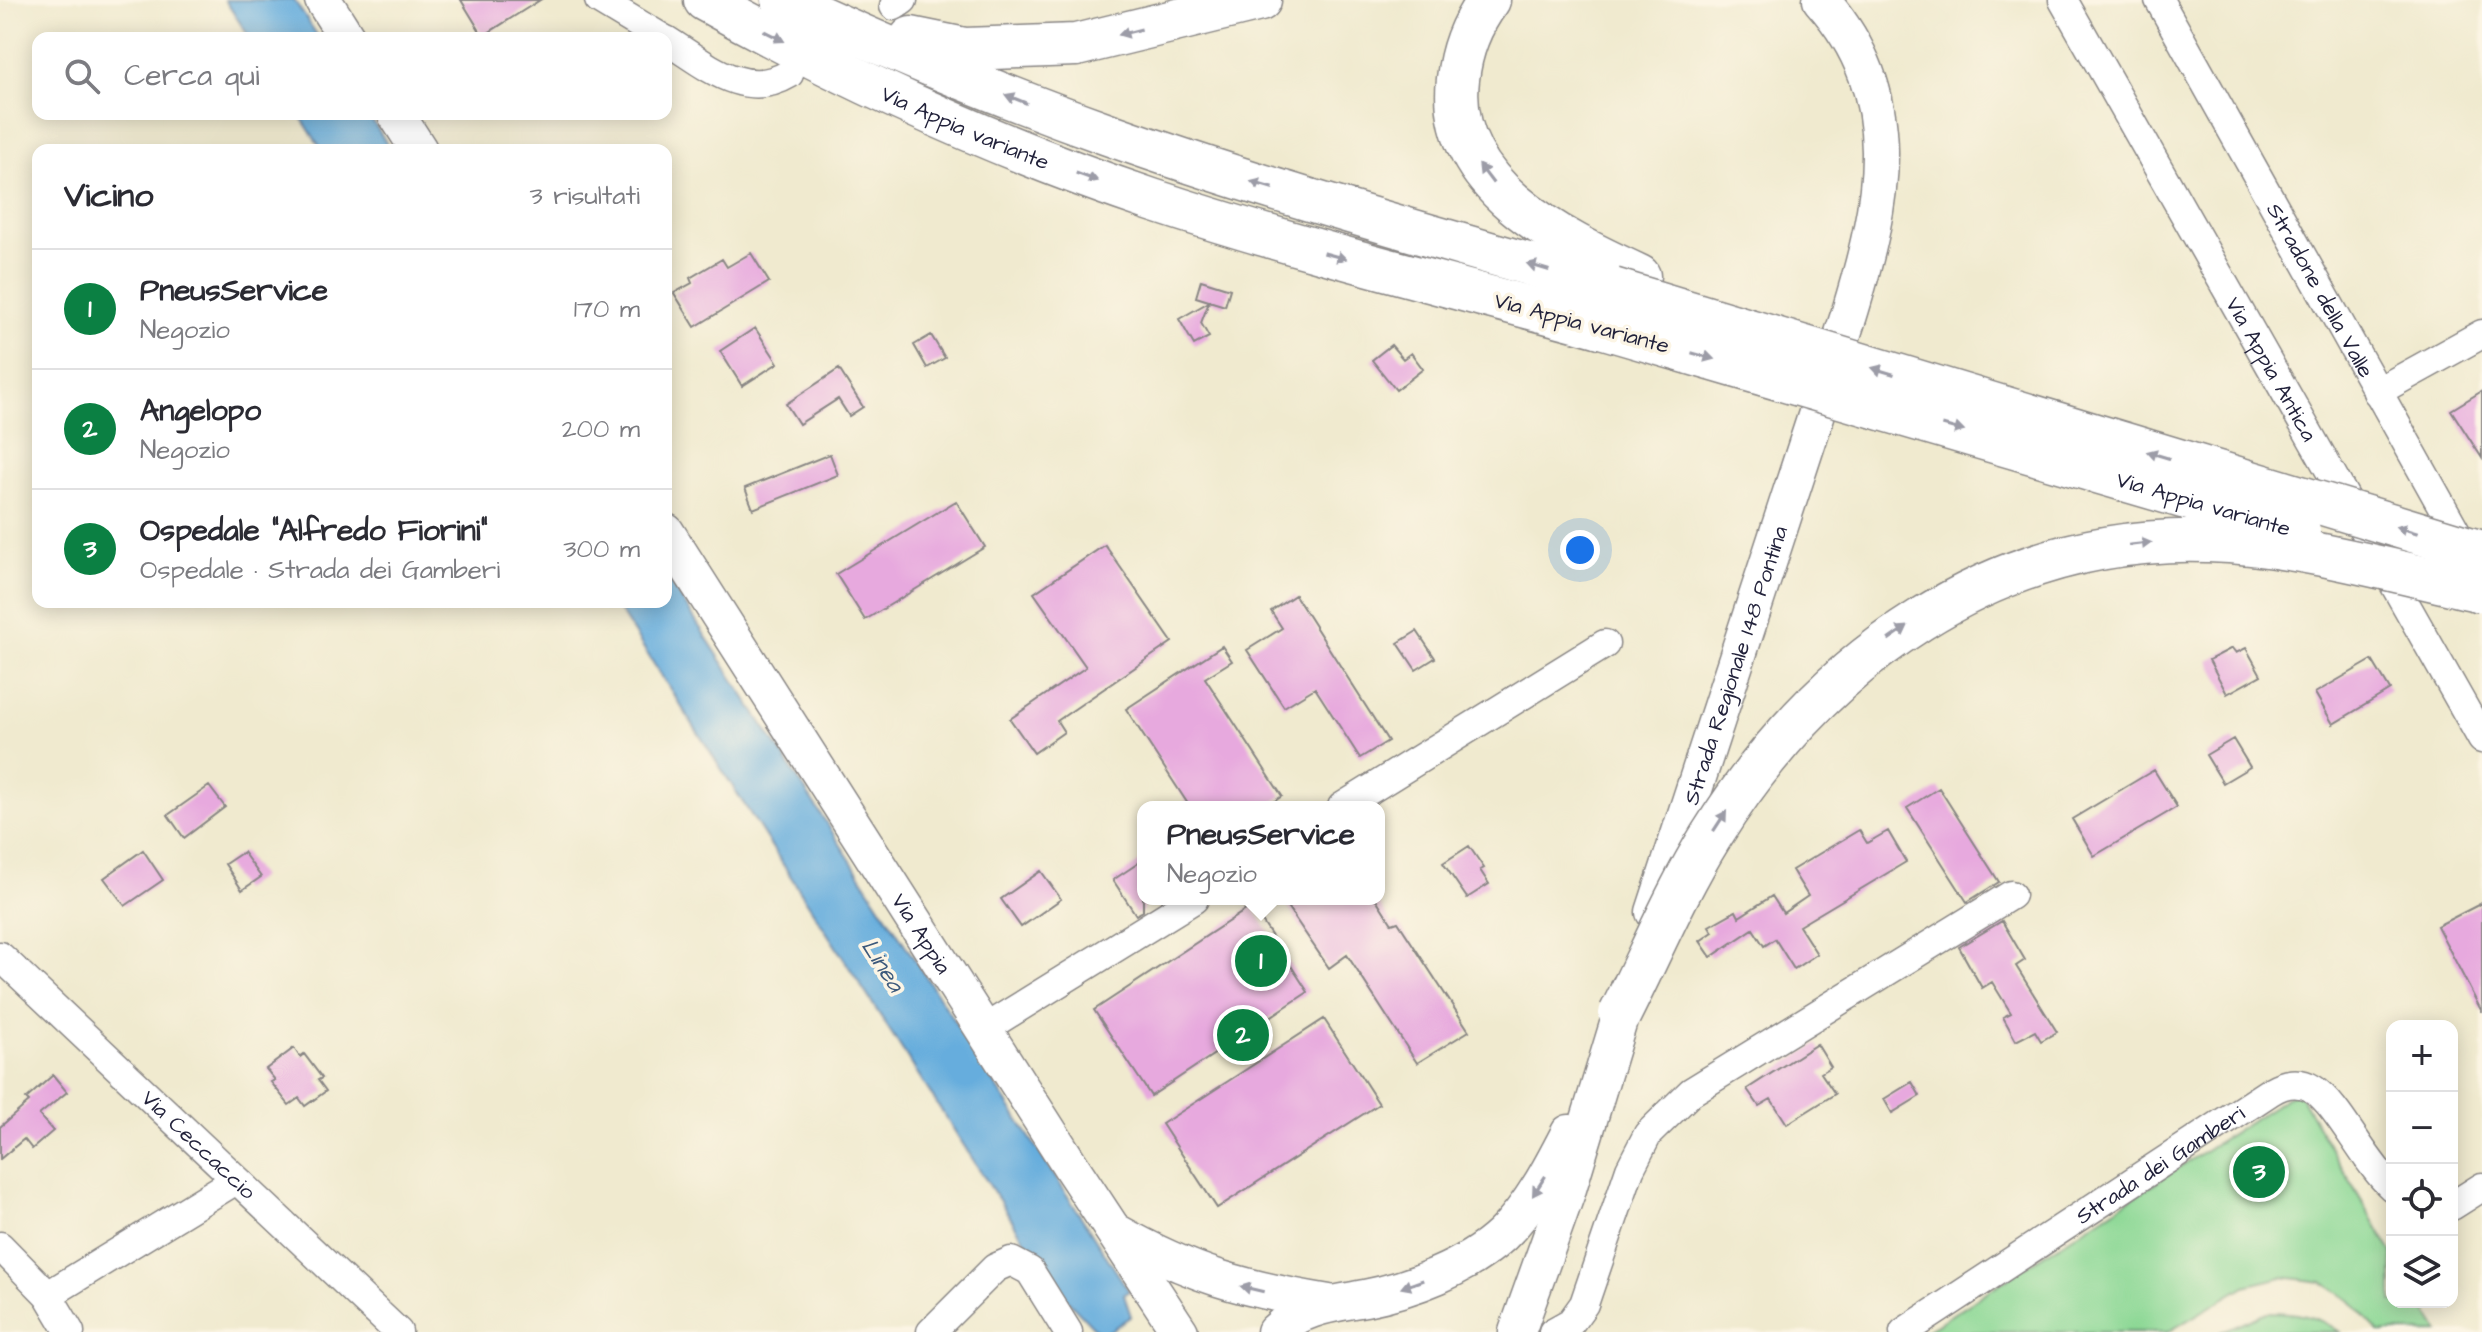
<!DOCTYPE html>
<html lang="it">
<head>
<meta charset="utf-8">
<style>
  body { margin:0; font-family:"Architects Daughter",sans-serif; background:#f7f7f7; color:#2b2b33 }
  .controls { position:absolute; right:24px; bottom:24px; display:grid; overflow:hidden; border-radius:16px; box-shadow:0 4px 20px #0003 }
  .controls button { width:72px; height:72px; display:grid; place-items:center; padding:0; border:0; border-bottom:2px solid #e1e1e2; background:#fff; color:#2b2b33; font:40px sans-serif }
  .you { position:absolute; left:1580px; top:550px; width:28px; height:28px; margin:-20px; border:6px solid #fff; border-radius:50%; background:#1a73e8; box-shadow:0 0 0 12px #1a73e833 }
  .badge { display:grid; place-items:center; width:52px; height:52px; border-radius:50%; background:#0b8043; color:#fff; font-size:26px; font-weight:700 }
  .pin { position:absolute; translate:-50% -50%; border:4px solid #fff; box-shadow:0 2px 8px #0006 }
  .popup { position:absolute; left:1137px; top:801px; width:248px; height:104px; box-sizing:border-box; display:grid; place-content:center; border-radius:16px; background:#fff; filter:drop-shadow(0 2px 6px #0005); font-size:26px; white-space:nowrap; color:#7c7c81 }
  .popup b { font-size:30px; color:#2b2b33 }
  .popup::after { content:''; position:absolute; left:50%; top:100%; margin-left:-16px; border:16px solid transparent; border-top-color:#fff }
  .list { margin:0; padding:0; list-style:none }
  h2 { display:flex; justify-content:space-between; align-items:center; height:104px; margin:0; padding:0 32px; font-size:34px }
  h2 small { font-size:26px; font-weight:400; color:#7c7c81 }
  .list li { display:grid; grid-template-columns:52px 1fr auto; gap:24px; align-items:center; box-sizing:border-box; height:120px; padding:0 32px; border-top:2px solid #e1e1e2 }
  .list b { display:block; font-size:30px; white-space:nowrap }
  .list p { margin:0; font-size:26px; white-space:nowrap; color:#7c7c81 }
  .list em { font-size:26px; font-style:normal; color:#7c7c81 }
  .icon { flex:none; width:44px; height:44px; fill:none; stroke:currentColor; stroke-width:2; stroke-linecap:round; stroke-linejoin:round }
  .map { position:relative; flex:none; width:2482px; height:1332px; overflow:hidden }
  .search { position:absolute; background:#fff; box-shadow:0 4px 20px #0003; left:32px; top:32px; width:640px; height:88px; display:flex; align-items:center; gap:20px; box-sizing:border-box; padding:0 28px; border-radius:16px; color:#7c7c81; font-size:30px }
  .panel { position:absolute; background:#fff; box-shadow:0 4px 20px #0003; left:32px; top:144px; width:640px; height:464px; border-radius:16px }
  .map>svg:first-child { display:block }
  .green { fill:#8cd895; stroke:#577d68; stroke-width:2 }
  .water { fill:#66addd; stroke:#44688c; stroke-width:2 }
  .building { fill:#e7a9de }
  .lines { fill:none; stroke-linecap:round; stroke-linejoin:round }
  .minor-casing { stroke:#898685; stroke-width:31 }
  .major-casing { stroke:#898685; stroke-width:39 }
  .highway-casing { stroke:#898685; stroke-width:45 }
  .minor { stroke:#fff; stroke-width:28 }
  .major { stroke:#fff; stroke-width:36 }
  .highway { stroke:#fff; stroke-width:42 }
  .highway-bridge-casing { stroke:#898685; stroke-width:45; stroke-linecap:butt }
  .highway-bridge { stroke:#fff; stroke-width:42 }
  .oneway { fill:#9c9ca7 }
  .labels { text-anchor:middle; stroke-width:7; stroke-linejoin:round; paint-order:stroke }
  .street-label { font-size:22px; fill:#22223b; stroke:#fcf5e5 }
  .water-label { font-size:24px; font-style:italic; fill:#3d5a7c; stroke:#fcf5e5 }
</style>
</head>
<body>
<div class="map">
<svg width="2482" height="1332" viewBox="0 0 2482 1332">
  <rect width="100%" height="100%" fill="#fcf5e5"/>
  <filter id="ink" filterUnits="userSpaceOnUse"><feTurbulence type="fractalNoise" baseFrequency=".0125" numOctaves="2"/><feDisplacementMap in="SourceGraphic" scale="16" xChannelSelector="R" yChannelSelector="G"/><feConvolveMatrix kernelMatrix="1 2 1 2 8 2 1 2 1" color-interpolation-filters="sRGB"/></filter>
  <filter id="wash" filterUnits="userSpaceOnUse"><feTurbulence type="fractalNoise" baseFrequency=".006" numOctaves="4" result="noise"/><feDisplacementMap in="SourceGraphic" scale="32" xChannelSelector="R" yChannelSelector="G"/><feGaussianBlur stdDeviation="1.8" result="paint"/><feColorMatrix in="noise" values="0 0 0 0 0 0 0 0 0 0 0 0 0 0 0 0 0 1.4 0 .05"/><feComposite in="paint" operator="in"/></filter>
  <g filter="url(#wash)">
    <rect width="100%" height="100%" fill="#f0eacf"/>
    <path class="green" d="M2297,1091L2392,1252V1302H2421L2439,1332H2379L2351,1301L2322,1282L2282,1277L2245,1286L2168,1332H1925Z
      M2267,1312C2294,1312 2317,1315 2340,1332H2220Z"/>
    <path class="water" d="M225,0H294L319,38H250Z
      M299,114H368L391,150H322Z
      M666,575L1129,1291L1124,1295L1131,1316L1108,1332H1098L1055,1287L614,602H666Z"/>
    <g id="blocks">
      <path class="building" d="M461,0H540L483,36Z
        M751,253L769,282L695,327L674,293L692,283L690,278L722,259L727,267Z
        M1201,280L1230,289L1225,306L1196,297Z
        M1209,302L1201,323L1209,337L1194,345L1179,319Z
        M755,328L778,363L742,386L720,351Z
        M931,335L945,358L927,368L914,345Z
        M1391,345L1403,359L1411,353L1423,369L1396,390L1372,360Z
        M839,369L863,407L849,416L838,399L799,424L786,404Z
        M2482,391V458L2451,410Z
        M830,454L838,475L753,509L745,488Z
        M956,501L985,547L865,620L836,574Z
        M1105,545L1172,642L1057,721L1064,732L1034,753L1010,719L1086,667L1034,593Z
        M1295,595L1388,741L1360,758L1315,688L1284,707L1247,650L1282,628L1271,611Z
        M1417,631L1435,658L1416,670L1398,643Z
        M1222,646L1232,661L1205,678L1282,796L1266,807H1190L1126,709Z
        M2232,648L2236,653L2246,648L2261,675L2227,694L2209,660Z
        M2372,660L2390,690L2333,724L2315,693Z
        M2233,739L2250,767L2223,783L2206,755Z
        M2154,770L2177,807L2094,856L2072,819Z
        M209,786L225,807L184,838L168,815Z
        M1939,788L1999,882L1967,902L1907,808Z
        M1859,830L1867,843L1888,831L1906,862L1799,926L1817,954L1794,969L1775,939L1764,946L1753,929L1711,957L1700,941L1713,932L1709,926L1736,911L1739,917L1772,896L1783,913L1808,896L1792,870Z
        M1469,846L1484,868L1480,870L1489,884L1467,898L1443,863Z
        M143,850L163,880L125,906L104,878Z
        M243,852L261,877L242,890L225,864Z
        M1143,860V911L1136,915L1113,880Z
        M1041,871L1061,899L1021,927L1001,899Z
        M1282,899H1376L1392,924L1398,922L1469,1031L1417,1063L1347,955L1329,968Z
        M2482,903V1012L2437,926Z
        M1252,906L1308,992L1151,1096L1094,1010Z
        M2002,921L2025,960L2016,966L2057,1032L2041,1041L2035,1031L2016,1041L2003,1017L2011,1013L1992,982L1982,988L1959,947Z
        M1324,1019L1379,1104L1217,1208L1162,1124Z
        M1817,1044L1831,1067L1821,1073L1835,1094L1787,1124L1771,1099L1759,1106L1747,1089Z
        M294,1048L300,1057L304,1054L322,1078L318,1080L326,1091L305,1106L299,1098L289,1105L271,1082L275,1080L266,1069Z
        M53,1075L67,1092L39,1115L53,1131L32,1149L24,1139L0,1159V1127L29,1102L26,1099Z
        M1912,1082L1920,1096L1892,1113L1884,1099Z"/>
    </g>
  </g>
  <g filter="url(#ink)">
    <use href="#blocks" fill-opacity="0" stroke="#898685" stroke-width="2"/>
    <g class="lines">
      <g class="minor-casing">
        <g id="minor">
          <path d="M599,0L662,38"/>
          <path id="s1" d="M2063,0L2482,739"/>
          <path id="s2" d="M2159,0L2467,551"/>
          <path d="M894,6L903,0"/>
          <path d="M666,40C705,64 744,101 789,74"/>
          <path d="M2377,392L2482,334"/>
          <path d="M1342,807L1605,644"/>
          <path id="s3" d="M0,956L398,1332"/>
          <path d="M984,1029L1194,899"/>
          <path d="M2452,1206L2482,1187"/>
          <path d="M0,1246L48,1295L70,1332"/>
          <path d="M48,1295L236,1180"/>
          <path d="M931,1332L995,1268L1011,1261L1030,1271L1068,1332"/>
          <path d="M1553,1332L1571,1322L1584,1304L1630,1169L1648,1134L1691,1092L2011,895"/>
          <path id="s4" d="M1904,1332L2271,1091C2284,1083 2299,1080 2313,1089C2338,1104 2364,1162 2392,1187"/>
        </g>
      </g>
      <g class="major-casing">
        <g id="major">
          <path d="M323,0L347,38"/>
          <path d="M396,114L419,150"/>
          <path id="s5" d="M666,532L1072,1168L1180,1332"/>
          <path id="s6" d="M1654,912L1849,315C1883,203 1907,96 1821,0"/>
          <path d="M1116,1232C1192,1275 1244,1289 1329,1303"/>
          <path d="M1275,1332C1300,1307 1332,1304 1365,1298C1411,1289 1467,1268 1502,1235C1531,1207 1551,1168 1569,1133"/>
          <path d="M1517,1332L1567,1192L1629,988"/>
        </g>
      </g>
      <g class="highway-casing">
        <g id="highway">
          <path id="s7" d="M705,0C847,79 998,148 1152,200C1300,249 1451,286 1601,327"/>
          <path d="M783,0C889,49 998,95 1108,134C1273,193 1444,239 1613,289"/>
          <path d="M1489,0C1471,24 1461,50 1458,79C1446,185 1559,239 1639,276"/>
          <path d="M911,38L965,49L1076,45L1260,0"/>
        </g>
      </g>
      <use href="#minor" class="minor"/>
      <use href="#major" class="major"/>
      <use href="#highway" class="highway"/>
      <g class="highway-bridge-casing">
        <g id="highway-bridge">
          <path d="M1613,289L2482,552"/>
          <path id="s8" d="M1601,327L2299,531"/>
          <path d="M1620,1014C1650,955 1676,892 1711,836C1820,660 1994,534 2208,541C2300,544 2392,571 2482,591"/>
        </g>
      </g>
      <use href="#highway-bridge" class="highway-bridge"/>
    </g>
    <defs><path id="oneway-solid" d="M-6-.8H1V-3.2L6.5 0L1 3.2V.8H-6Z" transform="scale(2)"/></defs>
    <g class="oneway">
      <use href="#oneway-solid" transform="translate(1130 32) rotate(166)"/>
      <use href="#oneway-solid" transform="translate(774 36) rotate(27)"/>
      <use href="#oneway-solid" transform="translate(1016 99) rotate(-158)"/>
      <use href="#oneway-solid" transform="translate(1486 174) rotate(-127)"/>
      <use href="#oneway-solid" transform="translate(1087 177) rotate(20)"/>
      <use href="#oneway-solid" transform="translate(1262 185) rotate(-163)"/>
      <use href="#oneway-solid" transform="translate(1335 256) rotate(15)"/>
      <use href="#oneway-solid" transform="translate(1538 267) rotate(-163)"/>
      <use href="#oneway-solid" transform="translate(1703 356) rotate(16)"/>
      <use href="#oneway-solid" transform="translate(1883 371) rotate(-163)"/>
      <use href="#oneway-solid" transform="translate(1953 428) rotate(16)"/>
      <use href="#oneway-solid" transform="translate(2158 455) rotate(-163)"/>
      <use href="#oneway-solid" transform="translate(2407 530) rotate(-163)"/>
      <use href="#oneway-solid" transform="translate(2140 544) rotate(-7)"/>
      <use href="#oneway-solid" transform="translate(1898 633) rotate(-35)"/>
      <use href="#oneway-solid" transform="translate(1720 821) rotate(-57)"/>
      <use href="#oneway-solid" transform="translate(1539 1186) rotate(123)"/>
      <use href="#oneway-solid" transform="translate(1412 1284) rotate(160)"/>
      <use href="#oneway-solid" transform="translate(1252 1289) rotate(-167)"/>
    </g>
  </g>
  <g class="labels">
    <g class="street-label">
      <text dy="8" stroke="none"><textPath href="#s7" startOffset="290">Via Appia variante</textPath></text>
      <text dy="8" stroke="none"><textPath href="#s2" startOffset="332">Stradone della Valle</textPath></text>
      <text transform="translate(1582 322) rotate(15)" y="8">Via Appia variante</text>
      <text dy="8" stroke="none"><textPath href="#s1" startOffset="424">Via Appia Antica</textPath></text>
      <text dy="8" stroke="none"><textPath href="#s8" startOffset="628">Via Appia variante</textPath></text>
      <text dy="8" stroke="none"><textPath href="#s6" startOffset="260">Strada Regionale 148 Pontina</textPath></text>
      <text dy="8" stroke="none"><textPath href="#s5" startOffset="476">Via Appia</textPath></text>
      <text dy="8" stroke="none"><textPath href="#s3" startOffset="274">Via Ceccaccio</textPath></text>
      <text dy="8" stroke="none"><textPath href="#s4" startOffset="306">Strada dei Gamberi</textPath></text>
    </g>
    <g class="water-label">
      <text transform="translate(883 965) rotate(57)" y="8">Linea</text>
    </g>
  </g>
</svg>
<div class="controls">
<button>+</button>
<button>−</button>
<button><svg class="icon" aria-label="locate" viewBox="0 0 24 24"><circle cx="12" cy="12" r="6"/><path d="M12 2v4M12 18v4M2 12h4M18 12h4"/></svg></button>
<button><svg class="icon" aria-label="layers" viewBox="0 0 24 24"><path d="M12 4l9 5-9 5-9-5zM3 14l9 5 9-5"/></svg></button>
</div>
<div class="you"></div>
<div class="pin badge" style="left:1261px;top:961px">1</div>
<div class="popup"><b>PneusService</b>Negozio</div>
<div class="pin badge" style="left:1243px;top:1035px">2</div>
<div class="pin badge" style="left:2259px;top:1172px">3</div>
<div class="search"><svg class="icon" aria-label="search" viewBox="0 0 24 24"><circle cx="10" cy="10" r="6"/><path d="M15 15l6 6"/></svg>Cerca qui</div>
<section class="panel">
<h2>Vicino<small>3 risultati</small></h2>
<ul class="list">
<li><span class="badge">1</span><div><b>PneusService</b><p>Negozio</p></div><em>170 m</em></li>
<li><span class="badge">2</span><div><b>Angelopo</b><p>Negozio</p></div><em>200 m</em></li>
<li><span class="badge">3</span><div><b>Ospedale &quot;Alfredo Fiorini&quot;</b><p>Ospedale · Strada dei Gamberi</p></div><em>300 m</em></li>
</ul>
</section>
</div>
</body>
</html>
